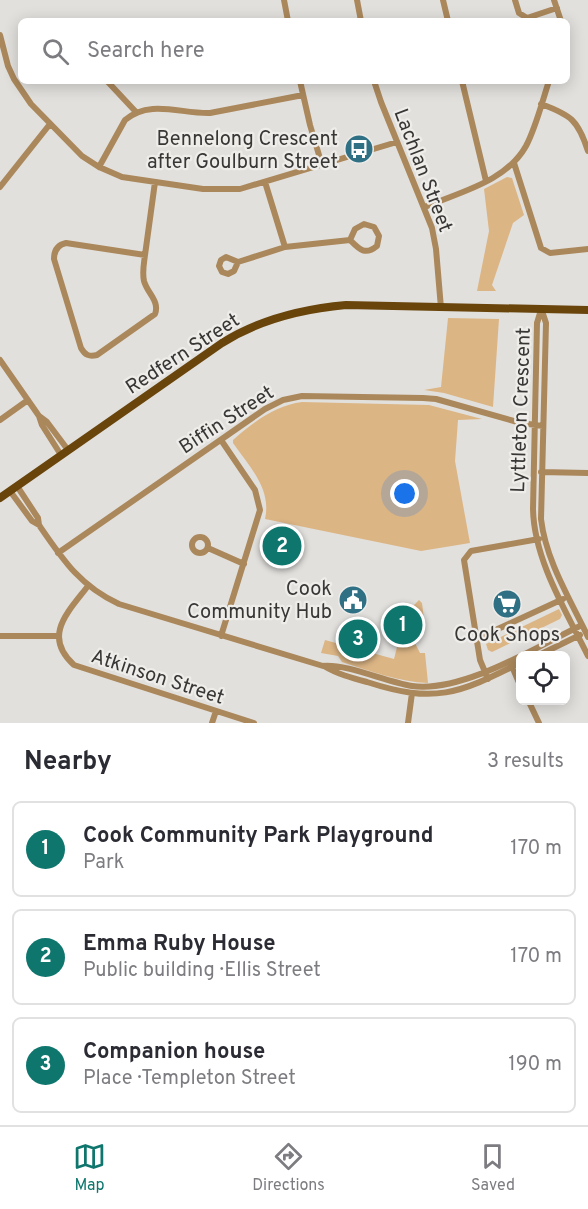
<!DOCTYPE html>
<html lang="en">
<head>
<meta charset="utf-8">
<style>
  body { margin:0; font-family:Overpass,sans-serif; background:#f7f7f7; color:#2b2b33 }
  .controls { position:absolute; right:18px; bottom:18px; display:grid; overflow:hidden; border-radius:9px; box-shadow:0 3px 15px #0003 }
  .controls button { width:54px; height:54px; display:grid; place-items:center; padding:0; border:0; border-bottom:2px solid #e1e1e2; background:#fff; color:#2b2b33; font:30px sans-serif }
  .you { position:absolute; left:405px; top:494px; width:21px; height:21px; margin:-15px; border:4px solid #fff; border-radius:50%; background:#1a73e8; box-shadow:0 0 0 9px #1a73e833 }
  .badge { display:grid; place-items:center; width:39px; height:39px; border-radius:50%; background:#0f766e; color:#fff; font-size:20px; font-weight:700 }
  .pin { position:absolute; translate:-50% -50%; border:3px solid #fff; box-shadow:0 2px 6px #0006 }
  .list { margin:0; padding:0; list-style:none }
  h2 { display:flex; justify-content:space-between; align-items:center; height:78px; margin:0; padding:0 24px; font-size:26px }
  h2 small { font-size:20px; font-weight:400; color:#7c7c81 }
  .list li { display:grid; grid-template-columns:39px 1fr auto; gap:18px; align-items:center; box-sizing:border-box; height:96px; margin:0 12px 12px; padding:0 12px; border:2px solid #e1e1e2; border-radius:9px }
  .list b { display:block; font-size:22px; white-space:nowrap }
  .list p { margin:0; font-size:20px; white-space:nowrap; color:#7c7c81 }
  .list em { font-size:20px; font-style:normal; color:#7c7c81 }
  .icon { flex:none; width:33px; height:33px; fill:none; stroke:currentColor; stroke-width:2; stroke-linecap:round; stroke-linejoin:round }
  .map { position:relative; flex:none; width:588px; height:723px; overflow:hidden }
  .search { position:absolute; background:#fff; box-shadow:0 3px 15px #0003; left:18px; right:18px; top:18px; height:66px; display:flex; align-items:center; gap:15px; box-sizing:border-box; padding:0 21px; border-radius:9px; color:#7c7c81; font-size:22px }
  .sheet { height:402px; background:#fff }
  nav { display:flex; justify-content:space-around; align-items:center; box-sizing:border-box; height:84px; border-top:2px solid #e1e1e2; background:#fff; font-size:16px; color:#7c7c81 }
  nav a { display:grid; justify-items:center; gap:3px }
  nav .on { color:#0f766e }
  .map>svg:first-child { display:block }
  .green { fill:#dcb585 }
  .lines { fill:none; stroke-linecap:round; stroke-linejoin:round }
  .minor { stroke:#ab885c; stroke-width:6 }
  .major { stroke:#69450c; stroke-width:8 }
  .labels { text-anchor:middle; stroke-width:4.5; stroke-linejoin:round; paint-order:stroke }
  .poi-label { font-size:20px; fill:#383736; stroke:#efedea; text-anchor:end }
  .street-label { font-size:20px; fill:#383736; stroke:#efedea }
</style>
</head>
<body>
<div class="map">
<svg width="588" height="723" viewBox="0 0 588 723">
  <rect width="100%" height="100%" fill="#e2e0dd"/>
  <path class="green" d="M507,177L512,178L524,215L513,223L492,285L496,291H477L489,231L484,189Z
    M448,318L499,319L493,407L444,393L424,390L441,387Z
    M302,402L429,405L482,419L458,420L455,461L470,543L421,551L265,519C272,489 249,466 233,443V440C252,423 276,405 302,402Z
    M419,600L422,603L425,626L415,633L414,641L420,653H425L428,683C399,682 370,671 342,662L338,656L321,653L325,640L394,659L401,631L409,635L411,633L392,627L394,618L413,622L410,617L406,619L403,611L407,609L410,616L414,605Z
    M559,609L562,615L560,619L492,652L488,650L486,644Z"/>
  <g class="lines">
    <path class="minor" d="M284,0L288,21
      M357,0L361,21
      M443,0L448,21
      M515,0L519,13L527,18L557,8
      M554,0L561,21
      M0,35L8,66L14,79L31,104L82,156L99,167L122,177L203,189H240L397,142
      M107,81L136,112
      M300,81L310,125L322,165
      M374,81L381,102L432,228L436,249L441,308
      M462,81L486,181
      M541,104C571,115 578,120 588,151
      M514,163L541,248L550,253L588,249
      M99,167L125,120C150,99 181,114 210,113L303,95
      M265,182L285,247
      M0,187L50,124
      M425,207C459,192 506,182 526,146C536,127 542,102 549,81
      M364,224L374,227L379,236L377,246C365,256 359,249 350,240L355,229Z
      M145,255C144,263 142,272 144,281C147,293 160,301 155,314L97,355C89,357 85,355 81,348L54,259C54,251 57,245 66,243L145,255L155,182
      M238,262L226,257L221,260L219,266L222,272L228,274L234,271L238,262L285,247L350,240
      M541,310L537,323L533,509C534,560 566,611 588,656
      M542,311L546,323L541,519C546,561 570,599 588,637
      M0,360L39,416L47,422L68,450
      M39,416L42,425L61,455
      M0,420L28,400
      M221,440L255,490L260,510L221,636
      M541,472L588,473
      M17,486L38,518L39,525
      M10,491L32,521L39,525C63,560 80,586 119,604L323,666C349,664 385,682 412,686C463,693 536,647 582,625
      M192 545a8 8 0 1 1 16 0a8 8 0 1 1-16 0Z
      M208,548L244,564
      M58,553L265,409L283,400L302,396L423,398L436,399L521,423L543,426
      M88,586C68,612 42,636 74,665L254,723
      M0,636H59
      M476,639L563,599
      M537,656L580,635
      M511,664L520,685
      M324,666C337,674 352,678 367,682C435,704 458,694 520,663
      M488,679L480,660L464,560L471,551L539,539
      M528,700L539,723
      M212,723L216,711
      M408,723L412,693"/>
    <path class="major" d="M0,498L222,343C260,319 302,309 346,305L588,310"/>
  </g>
  <defs>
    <g id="bus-disc" transform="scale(1.5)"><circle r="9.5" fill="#307084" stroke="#efedea"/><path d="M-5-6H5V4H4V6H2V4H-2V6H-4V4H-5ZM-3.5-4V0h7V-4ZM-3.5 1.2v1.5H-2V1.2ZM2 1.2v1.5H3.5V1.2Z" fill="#fff"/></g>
    <g id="civic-disc" transform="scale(1.5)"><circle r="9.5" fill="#307084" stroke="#efedea"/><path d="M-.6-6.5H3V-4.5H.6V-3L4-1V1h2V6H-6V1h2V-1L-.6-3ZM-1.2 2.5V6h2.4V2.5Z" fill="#fff"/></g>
    <g id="supermarket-disc" transform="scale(1.5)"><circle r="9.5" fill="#307084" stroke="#efedea"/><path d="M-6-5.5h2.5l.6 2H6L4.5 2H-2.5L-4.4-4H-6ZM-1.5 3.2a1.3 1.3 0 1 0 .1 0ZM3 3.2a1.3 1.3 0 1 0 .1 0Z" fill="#fff"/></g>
  </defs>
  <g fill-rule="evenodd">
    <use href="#bus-disc" x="359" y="149"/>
    <use href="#civic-disc" x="353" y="600"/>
    <use href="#supermarket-disc" x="507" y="604"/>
  </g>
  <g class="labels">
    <g class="poi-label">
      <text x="338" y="145">Bennelong Crescent<tspan x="338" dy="23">after Goulburn Street</tspan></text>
      <text x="332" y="595">Cook<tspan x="332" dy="23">Community Hub</tspan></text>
      <text x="507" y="641" text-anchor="middle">Cook Shops</text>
    </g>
    <g class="street-label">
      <text transform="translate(424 170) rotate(69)" y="7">Lachlan Street</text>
      <text transform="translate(182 353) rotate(-33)" y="7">Redfern Street</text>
      <text transform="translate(520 410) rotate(-88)" y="7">Lyttleton Crescent</text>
      <text transform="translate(226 419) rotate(-33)" y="7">Biffin Street</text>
      <text transform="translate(158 676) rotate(18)" y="7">Atkinson Street</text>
    </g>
  </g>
</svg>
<div class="controls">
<button><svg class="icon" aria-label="locate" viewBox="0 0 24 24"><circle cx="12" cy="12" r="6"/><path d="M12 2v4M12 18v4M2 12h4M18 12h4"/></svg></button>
</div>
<div class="you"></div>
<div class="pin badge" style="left:403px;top:625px">1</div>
<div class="pin badge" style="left:282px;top:546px">2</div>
<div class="pin badge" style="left:358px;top:639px">3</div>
<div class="search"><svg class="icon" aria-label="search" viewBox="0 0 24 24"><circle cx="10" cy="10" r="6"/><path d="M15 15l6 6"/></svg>Search here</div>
</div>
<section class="sheet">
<h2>Nearby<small>3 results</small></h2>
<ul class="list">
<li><span class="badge">1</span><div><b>Cook Community Park Playground</b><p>Park</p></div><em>170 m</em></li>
<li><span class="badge">2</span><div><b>Emma Ruby House</b><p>Public building · Ellis Street</p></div><em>170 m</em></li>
<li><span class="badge">3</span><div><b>Companion house</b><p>Place · Templeton Street</p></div><em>190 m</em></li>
</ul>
</section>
<nav>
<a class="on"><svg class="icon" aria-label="map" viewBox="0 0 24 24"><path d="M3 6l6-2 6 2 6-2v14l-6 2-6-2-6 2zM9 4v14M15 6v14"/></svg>Map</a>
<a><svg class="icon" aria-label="directions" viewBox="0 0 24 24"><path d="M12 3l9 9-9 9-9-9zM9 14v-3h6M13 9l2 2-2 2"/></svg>Directions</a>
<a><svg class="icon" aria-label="saved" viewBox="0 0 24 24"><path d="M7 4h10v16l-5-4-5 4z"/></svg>Saved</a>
</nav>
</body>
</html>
